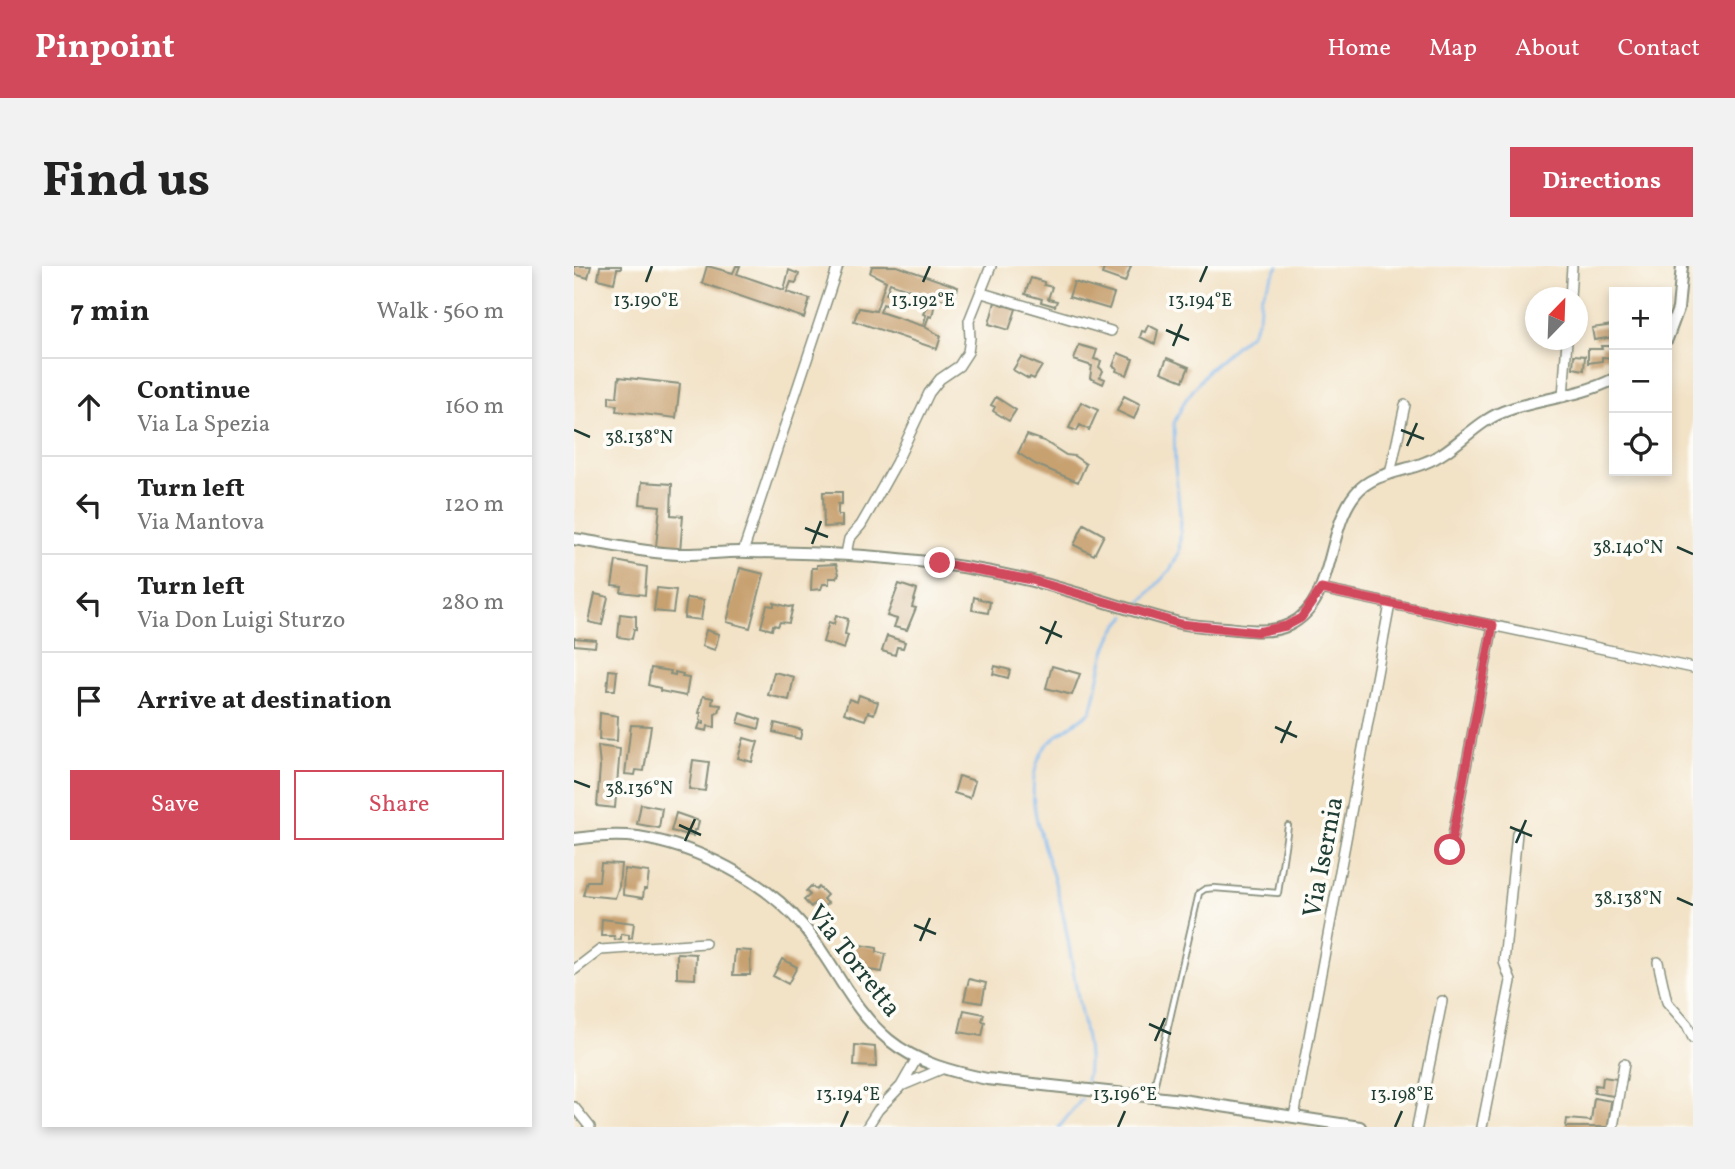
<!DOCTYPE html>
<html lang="en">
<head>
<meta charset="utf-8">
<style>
  body { margin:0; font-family:Vollkorn,serif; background:#f2f2f2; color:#222 }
  .controls { position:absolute; right:21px; top:21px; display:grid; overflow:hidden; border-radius:0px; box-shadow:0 4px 10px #0003 }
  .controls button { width:63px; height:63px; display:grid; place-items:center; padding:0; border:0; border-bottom:2px solid #e0e0e0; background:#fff; color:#222; font:35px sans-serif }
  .compass { position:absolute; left:951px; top:21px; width:63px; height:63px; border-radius:50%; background:#fff; box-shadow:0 4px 10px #0003; rotate:23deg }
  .stop { position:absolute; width:21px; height:21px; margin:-16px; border:5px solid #d1495b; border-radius:50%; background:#fff }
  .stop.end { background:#d1495b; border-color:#fff; box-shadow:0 2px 7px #0008 }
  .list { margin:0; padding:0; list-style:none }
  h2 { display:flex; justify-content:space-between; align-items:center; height:91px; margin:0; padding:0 28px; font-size:30px }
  h2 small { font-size:23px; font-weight:400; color:#767676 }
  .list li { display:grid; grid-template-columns:46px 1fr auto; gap:21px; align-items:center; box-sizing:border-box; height:98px; padding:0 28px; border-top:2px solid #e0e0e0 }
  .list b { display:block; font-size:26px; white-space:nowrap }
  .list p { margin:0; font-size:23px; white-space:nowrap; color:#767676 }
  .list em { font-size:23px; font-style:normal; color:#767676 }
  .actions { display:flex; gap:14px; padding:21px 28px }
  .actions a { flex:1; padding:16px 0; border:2px solid #d1495b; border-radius:0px; text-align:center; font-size:24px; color:#d1495b }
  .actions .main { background:#d1495b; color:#fff }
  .icon { flex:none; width:38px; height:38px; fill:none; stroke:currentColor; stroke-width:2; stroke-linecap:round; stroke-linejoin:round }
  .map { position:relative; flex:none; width:1119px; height:861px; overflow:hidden; border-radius:0px }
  header { display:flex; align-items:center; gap:42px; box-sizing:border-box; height:98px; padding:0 35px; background:#d1495b; color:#fff }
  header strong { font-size:33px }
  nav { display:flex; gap:38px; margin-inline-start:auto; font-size:24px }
  .intro { display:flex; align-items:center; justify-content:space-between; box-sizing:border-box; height:168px; padding:0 42px }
  h1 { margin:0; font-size:49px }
  .button { padding:18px 32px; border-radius:0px; background:#d1495b; color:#fff; font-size:24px; font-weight:700 }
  main { display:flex; gap:42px; padding:0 42px }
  aside { flex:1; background:#fff; border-radius:0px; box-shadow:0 4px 10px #0003 }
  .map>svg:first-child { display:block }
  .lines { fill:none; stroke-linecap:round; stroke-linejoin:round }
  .stream { stroke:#80baf1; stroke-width:2.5 }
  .building { fill:#c8a171; fill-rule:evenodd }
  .service-casing { stroke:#88907d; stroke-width:8 }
  .minor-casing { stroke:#88907d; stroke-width:12 }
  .tertiary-casing { stroke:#88907d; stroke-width:14 }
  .service { stroke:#fff; stroke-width:4.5 }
  .minor { stroke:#fff; stroke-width:9 }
  .tertiary { stroke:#fff; stroke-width:10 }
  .route { stroke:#d1495b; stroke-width:9 }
  .ticks { fill:none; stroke:#1f3d34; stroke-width:2.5 }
  .labels { text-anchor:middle; stroke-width:7; stroke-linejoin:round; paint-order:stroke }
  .street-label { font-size:26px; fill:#1f3d34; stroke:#fdfcf7 }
  .ticks-label { font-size:18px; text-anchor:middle; fill:#1f3d34; stroke:#fdfcf7; stroke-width:7; stroke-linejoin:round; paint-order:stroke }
</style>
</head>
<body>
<header>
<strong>Pinpoint</strong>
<nav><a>Home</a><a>Map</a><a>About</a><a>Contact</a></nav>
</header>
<div class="intro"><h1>Find us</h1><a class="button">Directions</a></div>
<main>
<aside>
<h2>7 min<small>Walk · 560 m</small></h2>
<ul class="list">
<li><svg class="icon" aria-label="ahead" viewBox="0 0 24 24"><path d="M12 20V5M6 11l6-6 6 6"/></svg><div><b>Continue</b><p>Via La Spezia</p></div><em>160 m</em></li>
<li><svg class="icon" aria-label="left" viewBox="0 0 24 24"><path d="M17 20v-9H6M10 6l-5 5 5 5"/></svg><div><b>Turn left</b><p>Via Mantova</p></div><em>120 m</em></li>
<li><svg class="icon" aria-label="left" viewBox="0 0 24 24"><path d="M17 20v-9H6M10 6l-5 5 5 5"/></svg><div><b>Turn left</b><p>Via Don Luigi Sturzo</p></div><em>280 m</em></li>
<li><svg class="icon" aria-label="arrive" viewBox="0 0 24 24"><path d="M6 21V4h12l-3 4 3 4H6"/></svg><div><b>Arrive at destination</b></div></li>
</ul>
<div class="actions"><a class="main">Save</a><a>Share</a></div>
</aside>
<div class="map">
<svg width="1119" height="861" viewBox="0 0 1119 861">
  <rect width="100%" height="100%" fill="#fdfcf7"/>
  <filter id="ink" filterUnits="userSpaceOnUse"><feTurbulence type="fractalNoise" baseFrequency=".0143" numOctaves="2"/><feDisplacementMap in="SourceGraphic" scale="14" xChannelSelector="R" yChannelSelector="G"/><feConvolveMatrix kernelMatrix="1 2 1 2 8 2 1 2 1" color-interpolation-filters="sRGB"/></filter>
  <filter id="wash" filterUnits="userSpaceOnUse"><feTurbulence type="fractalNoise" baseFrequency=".00686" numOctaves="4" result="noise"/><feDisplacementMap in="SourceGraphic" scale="28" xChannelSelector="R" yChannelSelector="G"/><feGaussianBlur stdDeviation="1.57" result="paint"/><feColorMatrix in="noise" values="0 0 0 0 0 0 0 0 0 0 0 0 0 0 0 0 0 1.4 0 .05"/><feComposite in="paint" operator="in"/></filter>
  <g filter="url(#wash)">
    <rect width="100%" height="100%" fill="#f2e2c6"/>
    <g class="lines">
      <path class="stream" d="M566,337L596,304L605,287L607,257L601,201L600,157L610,136L635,103L677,67L685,51L687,30L704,0
        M512,815C519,788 507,753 503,726C497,694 493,662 485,631C475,588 444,530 468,486C477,470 503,457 517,445C528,411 525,377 552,350
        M485,861L508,833"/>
    </g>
    <g id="blocks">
      <path class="building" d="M0,0H17L14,12L0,8Z
        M26,0H47V3H43L40,17L24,13Z
        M133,0L159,7L162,0H166L163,8L210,24L215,4L225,8L222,17L217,16L213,26L236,33L230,52L128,17Z
        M298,0H323L384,21L379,35L362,32L358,51L355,50L351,61L367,70L363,83L280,55L285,42L302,45L312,15L296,7ZM316,17L358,31L349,48L352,49L349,60L306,46L309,38L315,40L318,30L312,28Z
        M531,0L533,1L557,0L551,16L528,8Z
        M457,12L470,16V19L478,21L474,33L483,35L481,40L467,36L468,33L451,28Z
        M500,16L540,28L535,43L495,31Z
        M421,36L442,43L435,64L415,58Z
        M574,59L584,64L581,78L566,71L568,65L571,66Z
        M1039,59L1040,71L1020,74L1018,62Z
        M505,79L523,84L520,93L527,95L525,101L529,105L526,111L531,113L529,118L516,112L518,100L500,94Z
        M1027,80H1040V92L1028,91V95L1014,97V83H1028Z
        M544,87L559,93L553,109L542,105L543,102L539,100Z
        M1000,89L1011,90L1010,104L999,102Z
        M447,91L468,100L460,113L456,111L455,113L439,104Z
        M593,92L615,101L609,115L587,106Z
        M45,111L106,118L102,152L42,145L43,139L35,138V130L43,131Z
        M550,130L566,138L560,153L543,145Z
        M422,131L442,144L435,155L419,145L421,141L417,139Z
        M507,136L524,144L515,164L506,159L503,165L495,162Z
        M453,169L470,175L492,189L500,190L512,198L504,216L461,198L444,187Z
        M68,216L98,218L97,249L109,250L106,285L82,281L86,240L66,238Z
        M249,226H268V238H264V249H268V260L250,261Z
        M510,258L530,269L520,289L500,279Z
        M42,295L73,301L71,329L47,326L48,321L38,320Z
        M262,298L265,308L262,312H255V318H249L247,323L237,324L238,302H243V299Z
        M166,302L190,308L176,362L153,356Z
        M325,318L343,324L338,341L342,342L333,364L320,361L323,353L313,350Z
        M83,322L102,324L99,347L80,345Z
        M21,328L34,331L28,359L15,356Z
        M400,331L416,336L414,347L398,344Z
        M113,332L130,334L127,354L110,352Z
        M200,337L215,341L219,340L215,357L206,356L204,360L199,359L198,364L187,361L193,339L200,340Z
        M46,348L62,350V364L60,363L58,373L44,371Z
        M262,349L274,353L271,368L274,369L270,383L249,376L255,356L260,358Z
        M132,364L145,368L141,384L128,380Z
        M313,370L331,376L329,382L323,381L321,389L308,385Z
        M0,372L22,374L21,381L0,379Z
        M421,400L436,404L434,412L419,408Z
        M478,400L506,408L498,429L472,422Z
        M77,402L97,405L96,408L101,409V406L109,408L108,411L115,412L112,430L86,425V422L74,419Z
        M35,404L43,405L41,424H33Z
        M200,406L220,411L215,434L194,429Z
        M285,429L304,436L300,448L294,446L291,454L270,447L275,433L283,436Z
        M129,430L139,432L138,438L147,439L145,446L141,448V461L134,460L133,465L124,463L126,457L130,458V455L126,454L127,447H125Z
        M26,447L44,450L43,475L25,474Z
        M167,447L187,454L185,463L164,457Z
        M201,457L228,464L226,473L199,466Z
        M57,459L77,460L70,505L62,504L61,509L51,508Z
        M170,472L184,476L178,496L164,492Z
        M24,480L46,483L41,542L23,540L26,501Z
        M119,494L135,496L131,525L115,523Z
        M385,510L401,515L396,532L380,527Z
        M67,538L88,542L85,562L63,558Z
        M102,547L125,555L123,564H120L119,570L97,565Z
        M27,597L47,598L45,620L41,632L9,629L13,615H25Z
        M50,603L75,606L73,623H70L69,632L49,629Z
        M237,620L242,624L245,621L253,629L249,633L254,637L249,641L242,636L237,641L230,634L236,629L232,625Z
        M28,653L60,657L58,672L55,673V669L47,668V673L41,674L40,670H27Z
        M281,678L303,682V686L312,688L308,706L276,701Z
        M161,684L177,685L176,709H159Z
        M103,687L122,688L121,713L103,712Z
        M208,693L223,701L214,718L199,710Z
        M395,713L412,717L408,737L390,734Z
        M390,744L410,748L408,755L411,756L408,770L385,766Z
        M281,779L301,781L302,801L280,800Z
        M1029,811L1043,813L1040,830L1020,827L1021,819L1028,820Z
        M1020,832L1037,835L1034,861H992L993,853L1017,855Z"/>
    </g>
  </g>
  <g filter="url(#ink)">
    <use href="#blocks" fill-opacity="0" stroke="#88907d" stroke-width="2"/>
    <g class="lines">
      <g class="service-casing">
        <path id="service" d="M578,830L625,627L631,623L640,622L704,627L714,560"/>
      </g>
      <g class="minor-casing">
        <path id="minor" d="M408,27L537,65
          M996,32L998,0
          M989,131L993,74
          M816,208L831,139
          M169,286L264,0
          M272,288L275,273L287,259L298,240L322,197L355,127L366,113L385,100L394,86L396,72L395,55L417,0
          M747,323L1119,402
          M876,585L919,359
          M1084,696L1093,736L1113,759L1119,772
          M0,704L26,684L131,677
          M327,820L370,802
          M0,841L16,861
          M720,851L816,338
          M293,861L304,844L327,820L343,792
          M843,861L868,735
          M908,861L937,715L930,696L943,567
          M1039,861L1050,798"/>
      </g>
      <g class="tertiary-casing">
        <path id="tertiary" d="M1093,73L1104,43L1108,0
          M0,273C34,278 70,287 104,288C127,289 151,285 174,286C270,287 365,292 459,315C508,327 556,345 605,357C620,360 636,361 652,362C673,364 695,368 715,359C762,337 751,264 782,227C799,207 828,206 850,197C882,185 902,154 934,144C969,132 1007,130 1040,113
          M0,573C21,570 42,568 64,571C122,580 191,614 229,660C260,697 277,743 315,774C343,797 379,806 413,813L608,834L786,861"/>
      </g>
      <use href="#service" class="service"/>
      <use href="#minor" class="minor"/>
      <use href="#tertiary" class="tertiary"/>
    </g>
  </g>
  <g class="lines" filter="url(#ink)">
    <path class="route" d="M366,297L458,314L607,358L683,366L712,360L727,352L747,323L919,359L876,584"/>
  </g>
  <path class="ticks" d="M72,16L78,0M349,16L356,0M626,16L633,0M592,64L615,74M599,80L608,58M0,164L16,171M827,164L850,173M833,180L843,157M231,262L254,271M238,278L247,255M1103,281L1119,288M466,361L488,371M472,378L482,355M701,461L723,471M707,477L717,455M0,515L16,521M105,559L127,569M936,561L958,570M111,575L121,553M942,577L952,554M1103,632L1119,639M340,659L362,668M346,675L356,652M575,758L597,768M581,775L591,752M267,861L274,845M544,861L551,845M821,861L828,845"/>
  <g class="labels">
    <g class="street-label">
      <text transform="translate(748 591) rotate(-79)" y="9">Via Isernia</text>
      <text transform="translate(281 694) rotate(52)" y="9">Via Torretta</text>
    </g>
  </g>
  <g class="ticks-label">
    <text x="72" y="40">13.190°E</text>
    <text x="349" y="40">13.192°E</text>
    <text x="626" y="40">13.194°E</text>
    <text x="65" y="177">38.138°N</text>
    <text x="1054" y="287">38.140°N</text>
    <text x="65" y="528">38.136°N</text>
    <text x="1054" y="638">38.138°N</text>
    <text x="274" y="834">13.194°E</text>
    <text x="551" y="834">13.196°E</text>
    <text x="828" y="834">13.198°E</text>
  </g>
</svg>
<div class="controls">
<button>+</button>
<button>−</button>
<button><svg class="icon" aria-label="locate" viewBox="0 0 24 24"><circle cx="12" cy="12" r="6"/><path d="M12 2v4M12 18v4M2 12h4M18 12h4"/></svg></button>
</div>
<svg class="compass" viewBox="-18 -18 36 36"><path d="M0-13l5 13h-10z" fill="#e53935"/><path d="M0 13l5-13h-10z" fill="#767676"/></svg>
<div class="stop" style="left:876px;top:584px"></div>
<div class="stop end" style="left:366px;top:297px"></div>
</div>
</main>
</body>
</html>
